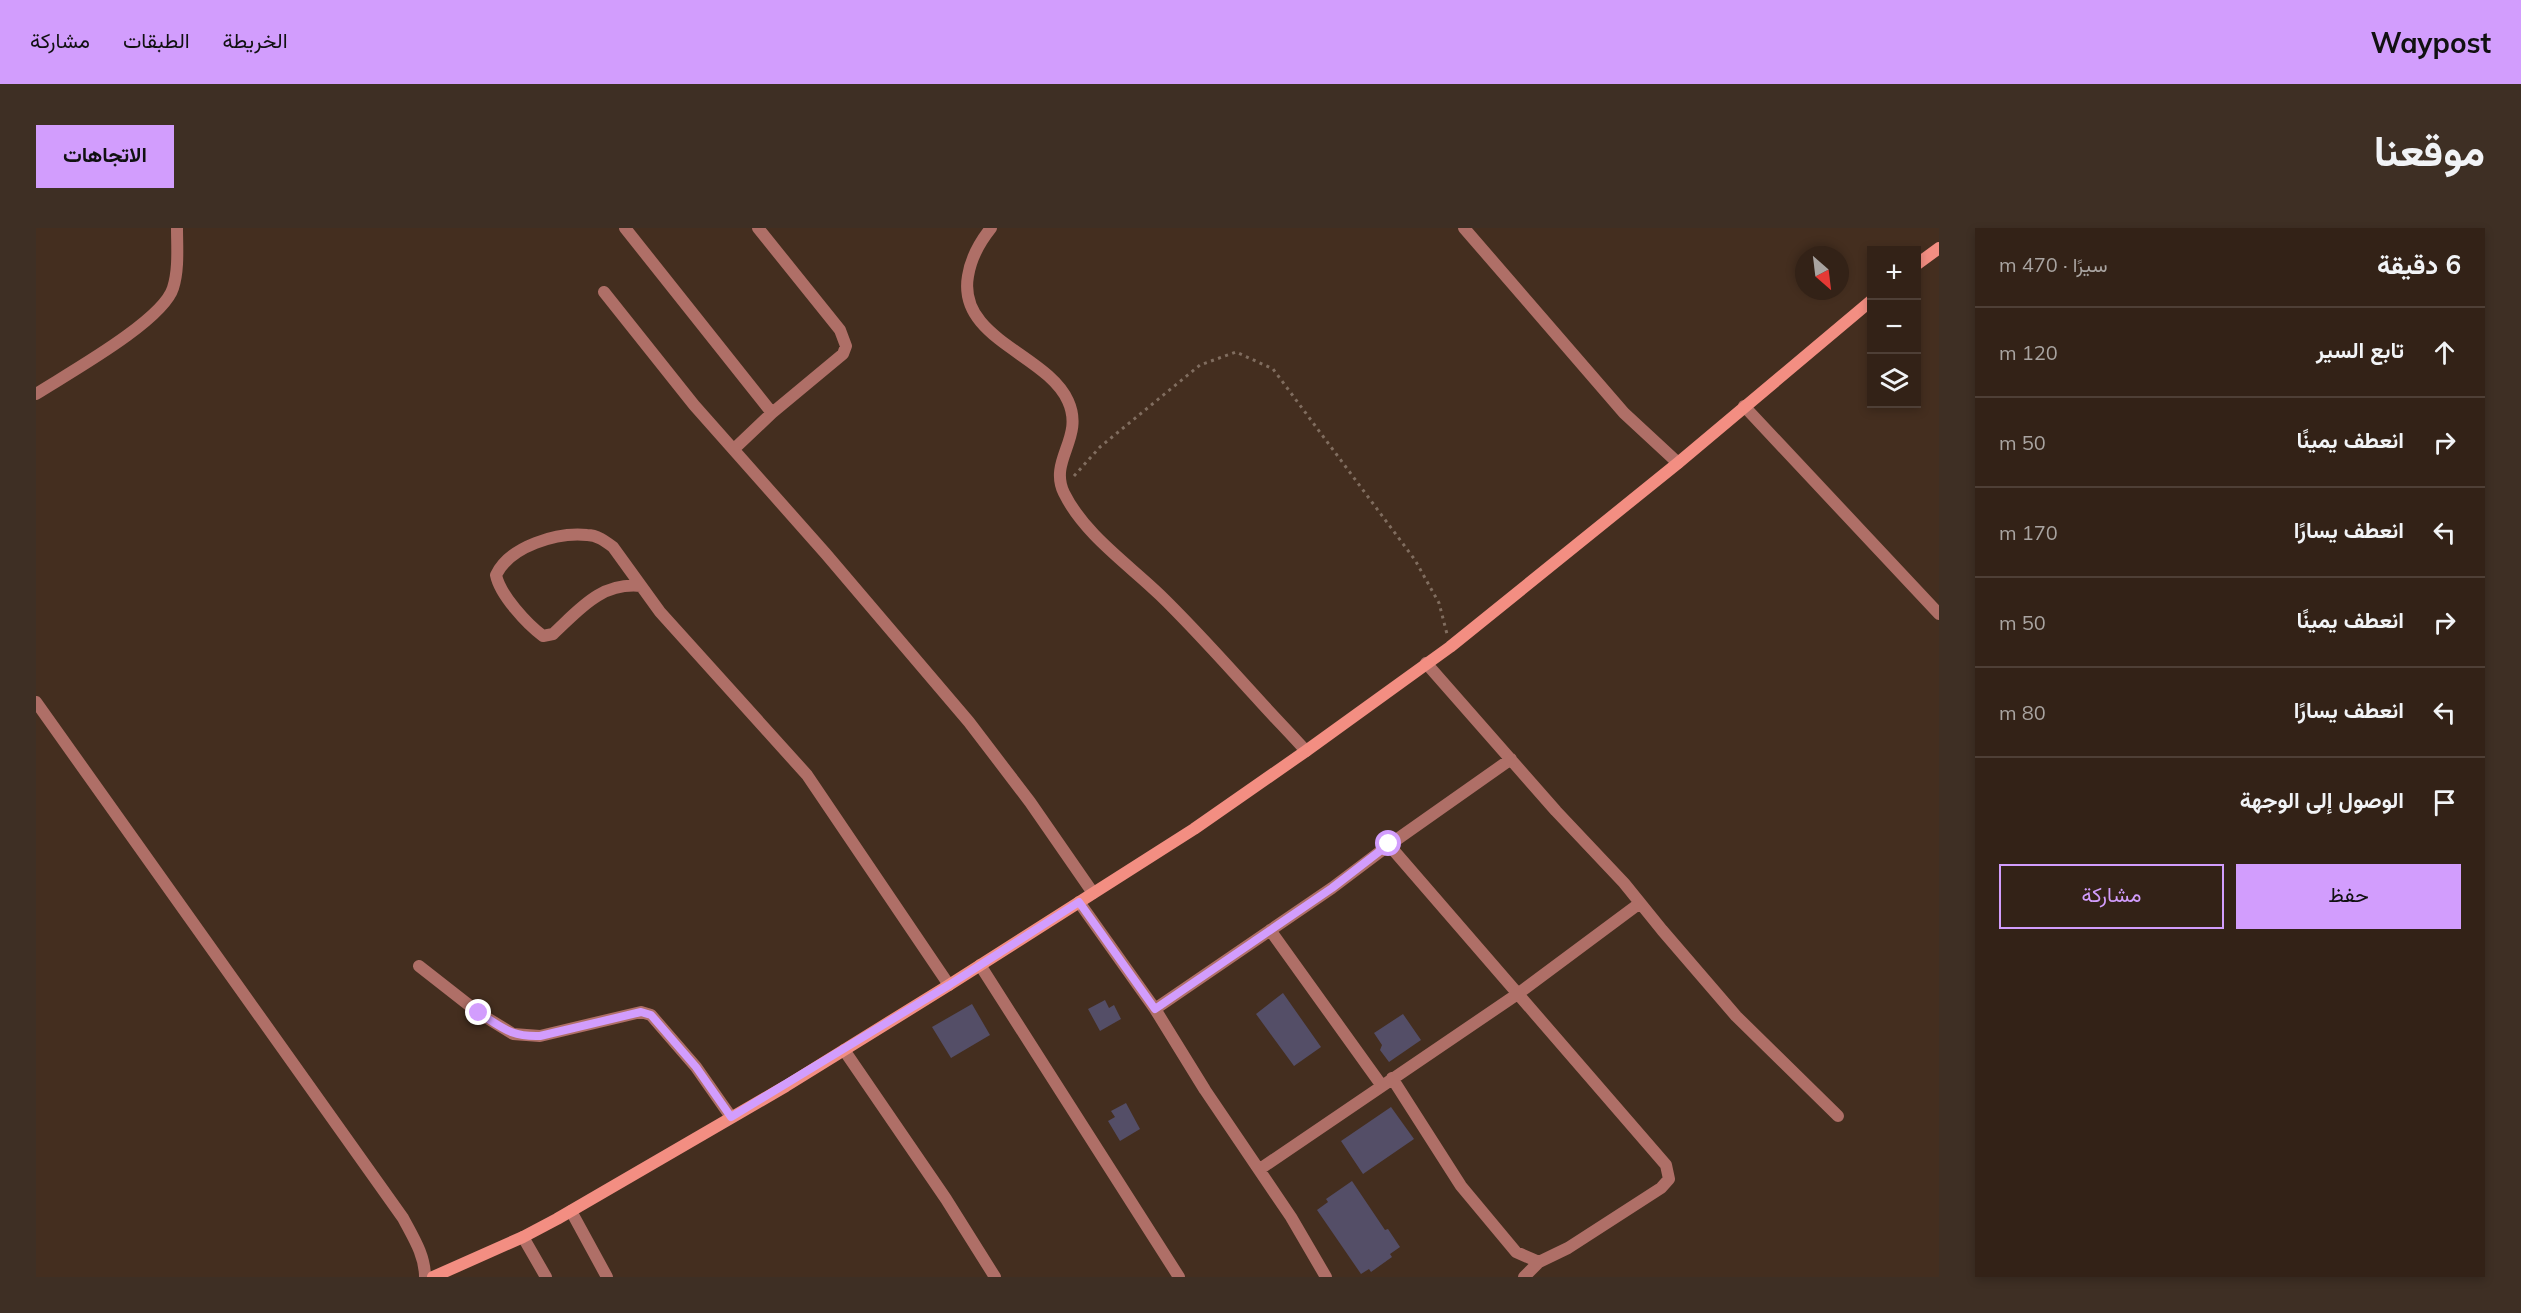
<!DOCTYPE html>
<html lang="ar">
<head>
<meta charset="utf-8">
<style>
  body { margin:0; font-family:Mulish,Vazirmatn,sans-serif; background:#3e2f24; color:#f1f3f6; direction:rtl }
  .controls { position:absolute; right:18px; top:18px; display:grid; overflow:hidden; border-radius:0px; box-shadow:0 3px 9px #0003 }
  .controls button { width:54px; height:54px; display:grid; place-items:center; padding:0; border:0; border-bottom:2px solid #4e3f36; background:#332217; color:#f1f3f6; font:30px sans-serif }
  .compass { position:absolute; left:1759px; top:18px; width:54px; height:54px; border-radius:50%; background:#332217; box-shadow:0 3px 9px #0003; rotate:152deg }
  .stop { position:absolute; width:18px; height:18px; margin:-14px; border:4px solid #d29dfd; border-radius:50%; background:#fff }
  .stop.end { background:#d29dfd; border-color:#fff; box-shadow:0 2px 6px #0008 }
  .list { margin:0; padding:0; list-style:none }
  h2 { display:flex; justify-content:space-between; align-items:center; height:78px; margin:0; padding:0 24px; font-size:26px }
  h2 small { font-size:20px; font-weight:400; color:#a9a4a1 }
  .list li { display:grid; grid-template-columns:39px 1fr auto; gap:18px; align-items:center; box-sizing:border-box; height:90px; padding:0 24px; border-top:2px solid #4e3f36 }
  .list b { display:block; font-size:22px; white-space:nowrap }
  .list em { font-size:20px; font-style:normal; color:#a9a4a1 }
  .actions { display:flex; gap:12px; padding:18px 24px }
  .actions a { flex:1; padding:14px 0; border:2px solid #d29dfd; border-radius:0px; text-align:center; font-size:21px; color:#d29dfd }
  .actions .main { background:#d29dfd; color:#111 }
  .icon { flex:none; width:33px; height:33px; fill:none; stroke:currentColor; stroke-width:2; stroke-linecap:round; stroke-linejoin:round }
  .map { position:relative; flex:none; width:1903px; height:1049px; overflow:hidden; direction:ltr; border-radius:0px }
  header { display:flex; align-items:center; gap:36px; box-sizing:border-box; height:84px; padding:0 30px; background:#d29dfd; color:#111 }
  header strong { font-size:28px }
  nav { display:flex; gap:33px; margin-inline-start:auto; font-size:21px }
  .intro { display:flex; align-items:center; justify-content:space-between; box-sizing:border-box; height:144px; padding:0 36px }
  h1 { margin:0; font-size:42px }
  .button { padding:15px 27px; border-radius:0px; background:#d29dfd; color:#111; font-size:21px; font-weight:700 }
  main { display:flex; gap:36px; padding:0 36px }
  aside { flex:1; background:#332217; border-radius:0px; box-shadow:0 3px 9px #0003 }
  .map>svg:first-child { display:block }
  .building { fill:#544e67 }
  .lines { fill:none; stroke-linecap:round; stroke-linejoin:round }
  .path { stroke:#806d5f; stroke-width:3; stroke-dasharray:3 4.5; stroke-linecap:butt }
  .minor { stroke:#af6f67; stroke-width:12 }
  .secondary { stroke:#f38e82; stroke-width:12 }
  .route { stroke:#d29dfd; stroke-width:8 }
</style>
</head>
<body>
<header>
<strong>Waypost</strong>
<nav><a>الخريطة</a><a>الطبقات</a><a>مشاركة</a></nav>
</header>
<div class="intro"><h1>موقعنا</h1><a class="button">الاتجاهات</a></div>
<main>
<aside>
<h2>6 دقيقة<small>سيرًا · 470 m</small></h2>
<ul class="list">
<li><svg class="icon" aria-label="ahead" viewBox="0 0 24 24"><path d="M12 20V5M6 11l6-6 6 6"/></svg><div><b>تابع السير</b></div><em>120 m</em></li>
<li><svg class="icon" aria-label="right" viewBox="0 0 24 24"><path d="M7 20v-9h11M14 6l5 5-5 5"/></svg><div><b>انعطف يمينًا</b></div><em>50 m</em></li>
<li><svg class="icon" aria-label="left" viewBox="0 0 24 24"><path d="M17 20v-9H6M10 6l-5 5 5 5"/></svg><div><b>انعطف يسارًا</b></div><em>170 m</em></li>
<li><svg class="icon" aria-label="right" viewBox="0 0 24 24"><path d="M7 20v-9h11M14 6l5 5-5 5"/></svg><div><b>انعطف يمينًا</b></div><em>50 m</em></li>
<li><svg class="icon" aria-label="left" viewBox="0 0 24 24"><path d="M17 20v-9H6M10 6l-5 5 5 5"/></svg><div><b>انعطف يسارًا</b></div><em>80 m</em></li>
<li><svg class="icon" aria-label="arrive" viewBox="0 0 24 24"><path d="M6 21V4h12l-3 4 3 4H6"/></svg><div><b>الوصول إلى الوجهة</b></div></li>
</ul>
<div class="actions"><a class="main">حفظ</a><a>مشاركة</a></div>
</aside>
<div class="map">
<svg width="1903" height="1049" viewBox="0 0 1903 1049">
  <rect width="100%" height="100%" fill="#442e1f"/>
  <path class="building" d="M1247,765L1285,819L1258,838L1220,786Z
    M1069,772L1073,780L1078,777L1085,791L1064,803L1052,781Z
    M936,776L954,807L915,830L896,799Z
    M1367,786L1385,812L1353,834L1344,822L1346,817L1338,805Z
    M1090,875L1104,901L1084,913L1072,893L1079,889L1075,883Z
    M1355,879L1378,911L1327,946L1305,913Z
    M1316,953L1349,1002L1352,1001L1364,1019L1354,1026L1356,1029L1335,1044L1333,1041L1325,1046L1281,982L1292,974L1290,971Z"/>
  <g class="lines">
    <path class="path" d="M1038,248L1064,219L1164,137L1200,124L1237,141L1379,332L1403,375L1411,406"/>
    <path class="minor" d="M589,0L736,185L807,126L810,118L804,102L722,0
      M955,0C943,15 935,29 932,48C921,111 1011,126 1032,173C1049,210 1012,232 1028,265C1048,306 1092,336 1124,367C1158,400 1189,435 1221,470C1237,488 1254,505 1270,523
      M1428,0L1588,185L1642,235
      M568,64L658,177L790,326L933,494L994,574L1057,665
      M0,166C31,146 127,93 137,60C143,41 141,19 141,0
      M1708,178L1903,386
      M698,221L736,185
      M605,358C565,354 544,381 517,406L507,408C491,396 464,367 460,347C474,318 521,304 551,307C561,307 569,313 577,319L624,384L771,547L913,757
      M1390,435L1520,583L1588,655L1626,702L1700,788L1802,888
      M0,474L367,990C377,1009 389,1027 389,1049
      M1353,617L1630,937L1633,951L1625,960L1532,1020L1503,1034L1480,1024L1425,958L1356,850
      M1043,674L1119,781L1169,862L1255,989L1290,1049
      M1234,702L1346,858
      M944,737L1143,1049
      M383,738L443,785L477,806L504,808L605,784L615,787L660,839L695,889
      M1119,781L1296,660L1353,617L1475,531
      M808,822L910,971L959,1049
      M1224,941L1483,765L1604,675
      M535,983L571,1049
      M487,1009L510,1049
      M1488,1049L1503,1034"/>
    <path class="secondary" d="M1880,37L1903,20
      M397,1049L487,1009L521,991L750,858L913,757L1158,601L1270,523L1414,419L1642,235L1836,72"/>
  </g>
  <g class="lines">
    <path class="route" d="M443,785C467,800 475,809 504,808L605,784L615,787L660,839L695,889L913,757L1043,674L1119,781L1296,660L1353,616"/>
  </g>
</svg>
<div class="controls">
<button>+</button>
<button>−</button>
<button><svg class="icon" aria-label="layers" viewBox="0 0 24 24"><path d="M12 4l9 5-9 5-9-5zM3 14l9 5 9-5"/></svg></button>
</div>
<svg class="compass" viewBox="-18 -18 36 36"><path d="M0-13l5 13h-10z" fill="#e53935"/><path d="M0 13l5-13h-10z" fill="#a9a4a1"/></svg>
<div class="stop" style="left:1353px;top:616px"></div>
<div class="stop end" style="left:443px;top:785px"></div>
</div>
</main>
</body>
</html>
